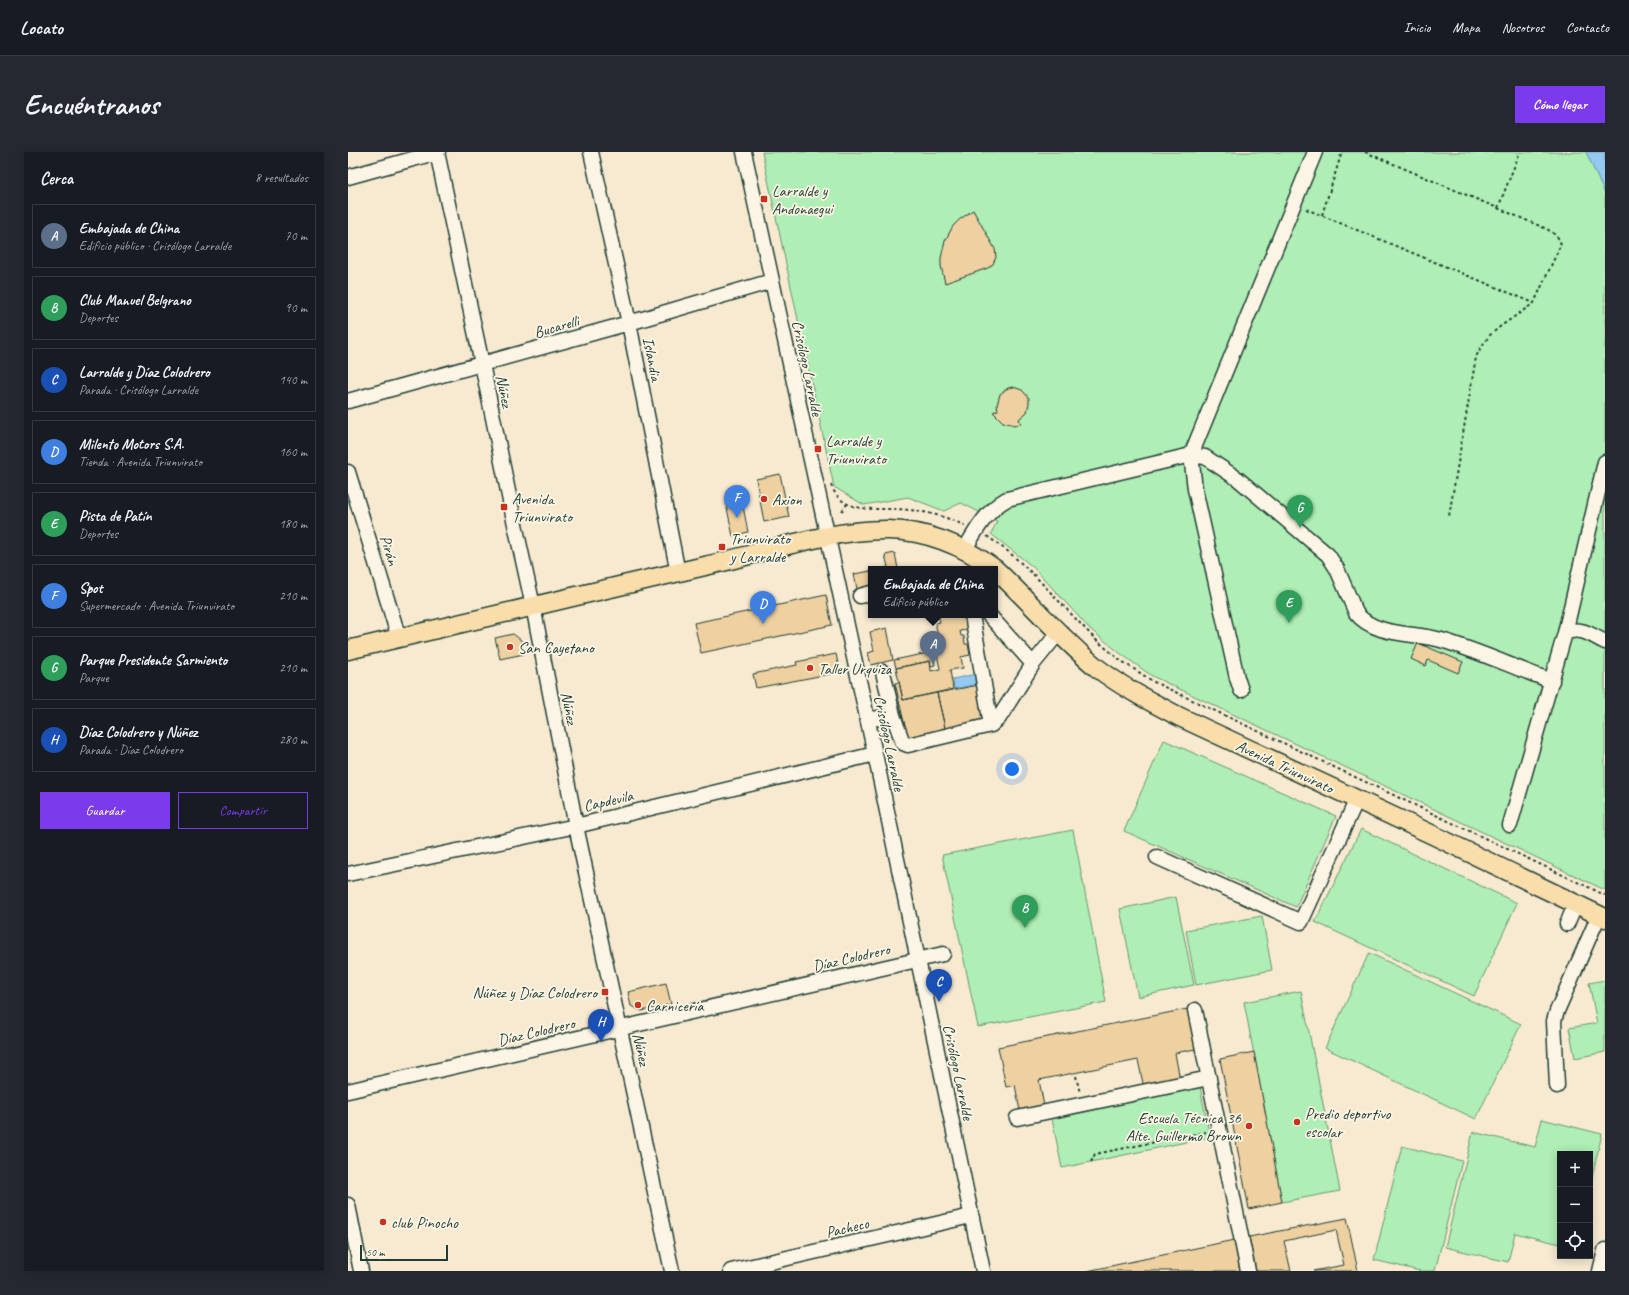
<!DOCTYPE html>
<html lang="es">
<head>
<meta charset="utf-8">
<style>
  body { margin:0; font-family:Caveat,sans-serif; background:#242831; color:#f1f3f6 }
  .controls { position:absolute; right:12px; bottom:12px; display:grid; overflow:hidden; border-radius:0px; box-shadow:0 2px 10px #0003 }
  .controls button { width:36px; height:36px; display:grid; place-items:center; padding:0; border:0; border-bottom:1px solid #363941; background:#171b24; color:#f1f3f6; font:20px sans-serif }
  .scale { position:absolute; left:12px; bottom:10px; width:88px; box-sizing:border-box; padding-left:4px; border:2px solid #1f3d34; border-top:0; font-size:11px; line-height:14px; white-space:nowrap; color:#1f3d34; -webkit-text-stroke:3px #fcf5e5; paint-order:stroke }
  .you { position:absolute; left:664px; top:617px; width:14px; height:14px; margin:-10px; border:3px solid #fff; border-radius:50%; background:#1a73e8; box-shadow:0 0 0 6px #1a73e833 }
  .badge { display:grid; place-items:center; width:26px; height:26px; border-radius:50%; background:#7c3aed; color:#fff; font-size:13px; font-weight:700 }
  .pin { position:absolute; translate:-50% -33px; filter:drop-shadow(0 1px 2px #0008) }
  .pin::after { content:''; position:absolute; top:21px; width:14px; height:12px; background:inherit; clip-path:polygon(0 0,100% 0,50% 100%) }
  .popup { position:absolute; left:520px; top:414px; width:130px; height:52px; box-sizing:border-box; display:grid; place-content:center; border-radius:0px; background:#171b24; filter:drop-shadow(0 1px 3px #0005); font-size:13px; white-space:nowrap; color:#9ea1a6 }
  .popup b { font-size:15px; color:#f1f3f6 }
  .popup::after { content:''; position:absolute; left:50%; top:100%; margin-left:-8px; border:8px solid transparent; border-top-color:#171b24 }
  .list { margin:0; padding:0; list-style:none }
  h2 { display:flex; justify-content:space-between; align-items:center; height:52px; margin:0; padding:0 16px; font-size:17px }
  h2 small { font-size:13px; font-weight:400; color:#9ea1a6 }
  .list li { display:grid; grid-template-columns:26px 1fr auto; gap:12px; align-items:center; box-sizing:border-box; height:64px; margin:0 8px 8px; padding:0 8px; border:1px solid #363941; border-radius:0px }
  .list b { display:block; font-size:15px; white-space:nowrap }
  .list p { margin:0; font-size:13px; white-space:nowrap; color:#9ea1a6 }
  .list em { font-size:13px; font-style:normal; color:#9ea1a6 }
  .actions { display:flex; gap:8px; padding:12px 16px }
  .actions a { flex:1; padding:9px 0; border:1px solid #7c3aed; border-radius:0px; text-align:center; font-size:14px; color:#7c3aed }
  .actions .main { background:#7c3aed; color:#fff }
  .icon { flex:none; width:22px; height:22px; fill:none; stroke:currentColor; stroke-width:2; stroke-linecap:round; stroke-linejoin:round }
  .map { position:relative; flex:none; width:1257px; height:1119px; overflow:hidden; border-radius:0px }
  header { display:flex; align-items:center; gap:24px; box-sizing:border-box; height:56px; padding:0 20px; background:#171b24; border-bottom:1px solid #363941 }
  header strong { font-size:19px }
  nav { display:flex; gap:22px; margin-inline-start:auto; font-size:14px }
  .intro { display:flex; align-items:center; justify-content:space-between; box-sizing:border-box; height:96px; padding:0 24px }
  h1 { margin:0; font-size:28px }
  .button { padding:10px 18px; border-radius:0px; background:#7c3aed; color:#fff; font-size:14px; font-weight:700 }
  main { display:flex; gap:24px; padding:0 24px }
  aside { flex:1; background:#171b24; border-radius:0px; box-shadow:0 2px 10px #0003 }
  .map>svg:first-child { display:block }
  .green { fill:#afeeb5; stroke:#679674 }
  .water { fill:#94c9f2; stroke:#6591a6 }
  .building { fill:#eed0a1; stroke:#1f3d34 }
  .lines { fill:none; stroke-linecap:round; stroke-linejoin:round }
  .minor-casing { stroke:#1f3d34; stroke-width:17 }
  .major-casing { stroke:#1f3d34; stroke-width:21 }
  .path { stroke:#1f3d34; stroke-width:2; stroke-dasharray:3 3; stroke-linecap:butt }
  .minor { stroke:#fcf5e5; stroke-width:14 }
  .major { stroke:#f9deab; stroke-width:18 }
  .poi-dot { fill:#c8321e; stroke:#fcf5e5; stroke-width:1.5 }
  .labels { text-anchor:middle; stroke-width:3.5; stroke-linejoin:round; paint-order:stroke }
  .poi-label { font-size:16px; fill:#1f3d34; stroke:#fcf5e5; text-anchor:start }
  .street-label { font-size:16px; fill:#1f3d34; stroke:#fcf5e5 }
</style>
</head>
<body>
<header>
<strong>Locato</strong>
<nav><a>Inicio</a><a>Mapa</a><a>Nosotros</a><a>Contacto</a></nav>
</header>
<div class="intro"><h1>Encuéntranos</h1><a class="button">Cómo llegar</a></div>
<main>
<aside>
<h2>Cerca<small>8 resultados</small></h2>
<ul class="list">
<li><span class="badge" style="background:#5c6f8a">A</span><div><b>Embajada de China</b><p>Edificio público · Crisólogo Larralde</p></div><em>70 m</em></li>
<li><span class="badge" style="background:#2e9e5b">B</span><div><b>Club Manuel Belgrano</b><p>Deportes</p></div><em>90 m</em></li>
<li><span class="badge" style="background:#1a4fb4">C</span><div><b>Larralde y Díaz Colodrero</b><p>Parada · Crisólogo Larralde</p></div><em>140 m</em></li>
<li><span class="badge" style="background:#3f7fe0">D</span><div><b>Milento Motors S.A.</b><p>Tienda · Avenida Triunvirato</p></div><em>160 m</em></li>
<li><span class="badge" style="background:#2e9e5b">E</span><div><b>Pista de Patín</b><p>Deportes</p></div><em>180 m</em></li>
<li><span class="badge" style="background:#3f7fe0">F</span><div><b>Spot</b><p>Supermercado · Avenida Triunvirato</p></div><em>210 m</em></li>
<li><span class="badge" style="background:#2e9e5b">G</span><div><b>Parque Presidente Sarmiento</b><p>Parque</p></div><em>210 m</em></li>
<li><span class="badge" style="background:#1a4fb4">H</span><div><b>Díaz Colodrero y Núñez</b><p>Parada · Díaz Colodrero</p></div><em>280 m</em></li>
</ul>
<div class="actions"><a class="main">Guardar</a><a>Compartir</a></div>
</aside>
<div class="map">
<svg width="1257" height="1119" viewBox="0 0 1257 1119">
  <rect width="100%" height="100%" fill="#f8ead1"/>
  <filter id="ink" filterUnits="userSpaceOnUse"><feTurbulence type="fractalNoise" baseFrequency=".025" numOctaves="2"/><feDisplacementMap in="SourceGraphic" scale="8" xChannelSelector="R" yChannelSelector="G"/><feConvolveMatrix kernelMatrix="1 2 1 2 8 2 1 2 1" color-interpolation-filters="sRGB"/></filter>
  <g filter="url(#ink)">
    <path class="green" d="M414,0H1257V738L804,524L773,502L742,477L685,415L643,382L649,369L613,351L596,359L560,345L516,353L486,335Z
      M816,588L988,664L948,755L776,679Z
      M1013,677L1169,751L1126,844L967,770Z
      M725,678L758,850L630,875L594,703Z
      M828,745L846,833L790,845L772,757Z
      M914,764L924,818L848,833L838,778Z
      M1021,801L1173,872L1128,967L977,896Z
      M1257,828V900L1227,906L1221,876L1249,871L1241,831Z
      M953,839L992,1039L934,1050L896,850Z
      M852,935L862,985L714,1016L704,967Z
      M1194,967L1254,982L1242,1033V1002H1212V1092L1167,1081L1160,1110L1097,1095L1125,980L1187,995Z
      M1054,994L1114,1009L1087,1119H1072L1026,1108Z"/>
    <path class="water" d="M1238,0H1257V42Z
      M628,522L630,532L606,537L605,527Z"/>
    <path class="building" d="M625,58L647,97L648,105L645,112L640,116L597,131L593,114V106L597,89L605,74L611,68Z
      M665,235L674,238L681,246V251L679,260L671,267L673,272L667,273L655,270L645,260L650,258L649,253L652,242L660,236Z
      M432,322L441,365L416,370L408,327Z
      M394,349L400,380L385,384L378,352Z
      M547,401L550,417H538L537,416L540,415L537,403Z
      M523,419V439L510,442L506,422Z
      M478,443L484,473L353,501L346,471Z
      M590,463H616V467L619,466L621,477L612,479L613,484H616L617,492H620L622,503L613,505L615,516L602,518L605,537L555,548L548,516L582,509L583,519L592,517L588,497L593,496L587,471L592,470Z
      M539,476L545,508L523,513L520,501L526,499L522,480Z
      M165,482L173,488L176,502L152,507L147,486Z
      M1070,491L1115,510L1110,521L1080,508L1078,514L1063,507Z
      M585,500L587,513L583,514L582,509L548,516L546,508Z
      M488,502L492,520L408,536L405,522L449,513L448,510Z
      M551,530L555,548L589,541L598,580L560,588L547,531Z
      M631,533L638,572L598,580L589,541Z
      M318,831L323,852L294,859L283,854L280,840Z
      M844,856L852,896L827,901L832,928L796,936L790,908L691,928L696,954L672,959L667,933L658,935L650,895Z
      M906,900L934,1050L901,1057L872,907Z
      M999,1066L1010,1119H965L996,1113L988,1078L936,1089L943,1119H908L901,1085Z
      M886,1088L892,1119H739Z"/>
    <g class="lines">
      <g class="minor-casing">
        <path id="minor" d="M89,0L134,212L163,354L185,454L228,674L324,1119
          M243,0L281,171L330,421
          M396,0L527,602L635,1119
          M0,25L90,0
          M0,249L281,171L424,129
          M0,320L51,486
          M617,397C628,378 639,358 659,347L843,303L857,305L890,327L980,403L989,417L1008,461C1027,485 1066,480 1093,488C1131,499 1167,516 1204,529
          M512,444L523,441
          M624,463L643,573
          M1217,481L1257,310
          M685,512L711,480
          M535,520L545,563
          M893,538L889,526L847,337L843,303L967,0
          M520,568L545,563L555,591L560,593L643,573L651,566L685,512L641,463
          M1162,673L1217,481C1232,474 1243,483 1257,490
          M809,705L953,770L1009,647
          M0,722L228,674L527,602
          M1219,772L1227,753
          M847,858L900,1119
          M1209,934L1206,869L1209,859L1251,763
          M0,939L595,802
          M669,966L861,926
          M0,1053L13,1119
          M383,1119L623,1064
          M1252,1119L1257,1098"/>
      </g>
      <g class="major-casing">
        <path id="major" d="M647,417C681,449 712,485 748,515C774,535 803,550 832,565L1085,683L1257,766
          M0,498C119,469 238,442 357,414C416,401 481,377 541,378C580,379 617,395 647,417"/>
      </g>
      <path class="path" d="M1017,0L1199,77L1209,84L1213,92L1186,151L1153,174L1142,183L1133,195L1128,205L1101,364
        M1150,56L1172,0
        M958,57L1186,151
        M974,63L994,0
        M483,333C496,366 533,354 561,358C580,360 600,365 617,374
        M494,359L499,352
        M639,384L662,401L687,424L747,487L772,508L806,530L1257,743
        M728,924L732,941
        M743,1010L747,1002L858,980"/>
      <use href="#minor" class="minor"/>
      <use href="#major" class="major"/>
    </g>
  </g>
  <g class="poi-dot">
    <rect x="412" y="43" width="8" height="8" rx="2"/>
    <rect x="466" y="293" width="8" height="8" rx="2"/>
    <circle cx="416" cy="347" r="4"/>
    <rect x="152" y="351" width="8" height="8" rx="2"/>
    <rect x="370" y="391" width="8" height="8" rx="2"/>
    <circle cx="162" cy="495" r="4"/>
    <circle cx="462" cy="516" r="4"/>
    <rect x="253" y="836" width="8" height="8" rx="2"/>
    <circle cx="290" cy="853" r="4"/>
    <circle cx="949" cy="970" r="4"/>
    <circle cx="901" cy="974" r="4"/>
    <circle cx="35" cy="1070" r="4"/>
  </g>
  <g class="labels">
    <g class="poi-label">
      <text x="424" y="44">Larralde y<tspan x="424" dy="18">Andonaegui</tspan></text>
      <text x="478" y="294">Larralde y<tspan x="478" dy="18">Triunvirato</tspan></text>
      <text x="164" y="352">Avenida<tspan x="164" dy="18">Triunvirato</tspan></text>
      <text x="424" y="353">Axion</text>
      <text x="382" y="392">Triunvirato<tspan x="382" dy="18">y Larralde</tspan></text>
      <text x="170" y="501">San Cayetano</text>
      <text x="470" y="522">Taller Urquiza</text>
      <text x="249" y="846" text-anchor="end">Núñez y Díaz Colodrero</text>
      <text x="298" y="859">Carnicería</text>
      <text x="957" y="967">Predio deportivo<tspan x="957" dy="18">escolar</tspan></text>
      <text x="893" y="971" text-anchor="end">Escuela Técnica 36<tspan x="893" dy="18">Alte. Guillermo Brown</tspan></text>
      <text x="43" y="1076">club Pinocho</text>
    </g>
    <g class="street-label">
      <text transform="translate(208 174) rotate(-16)" y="6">Bucarelli</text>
      <text transform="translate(305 207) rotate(79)" y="6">Islandia</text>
      <text transform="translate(460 216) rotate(78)" y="6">Crisólogo Larralde</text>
      <text transform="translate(157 239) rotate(79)" y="6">Núñez</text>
      <text transform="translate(42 398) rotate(73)" y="6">Pirán</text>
      <text transform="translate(222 556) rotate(79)" y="6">Núñez</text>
      <text transform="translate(542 591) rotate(78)" y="6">Crisólogo Larralde</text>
      <text transform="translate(937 614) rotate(25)" y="6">Avenida Triunvirato</text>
      <text transform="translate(260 648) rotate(-13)" y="6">Capdevila</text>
      <text transform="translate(503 805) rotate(-13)" y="6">Díaz Colodrero</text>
      <text transform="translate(188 879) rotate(-13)" y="6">Díaz Colodrero</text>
      <text transform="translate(294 897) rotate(78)" y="6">Núñez</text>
      <text transform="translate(611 920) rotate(78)" y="6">Crisólogo Larralde</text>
      <text transform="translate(499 1075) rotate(-13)" y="6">Pacheco</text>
    </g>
  </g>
</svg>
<div class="controls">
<button>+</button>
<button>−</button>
<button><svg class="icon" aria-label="locate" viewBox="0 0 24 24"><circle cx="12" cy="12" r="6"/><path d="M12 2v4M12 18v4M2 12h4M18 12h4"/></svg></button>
</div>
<div class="scale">50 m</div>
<div class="you"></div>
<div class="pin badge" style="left:585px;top:512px;background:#5c6f8a">A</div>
<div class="popup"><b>Embajada de China</b>Edificio público</div>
<div class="pin badge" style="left:677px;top:776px;background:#2e9e5b">B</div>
<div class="pin badge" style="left:591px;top:850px;background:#1a4fb4">C</div>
<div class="pin badge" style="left:415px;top:472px;background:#3f7fe0">D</div>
<div class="pin badge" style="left:941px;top:471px;background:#2e9e5b">E</div>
<div class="pin badge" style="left:389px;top:366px;background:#3f7fe0">F</div>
<div class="pin badge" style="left:952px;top:376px;background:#2e9e5b">G</div>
<div class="pin badge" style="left:253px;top:890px;background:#1a4fb4">H</div>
</div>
</main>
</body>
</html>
